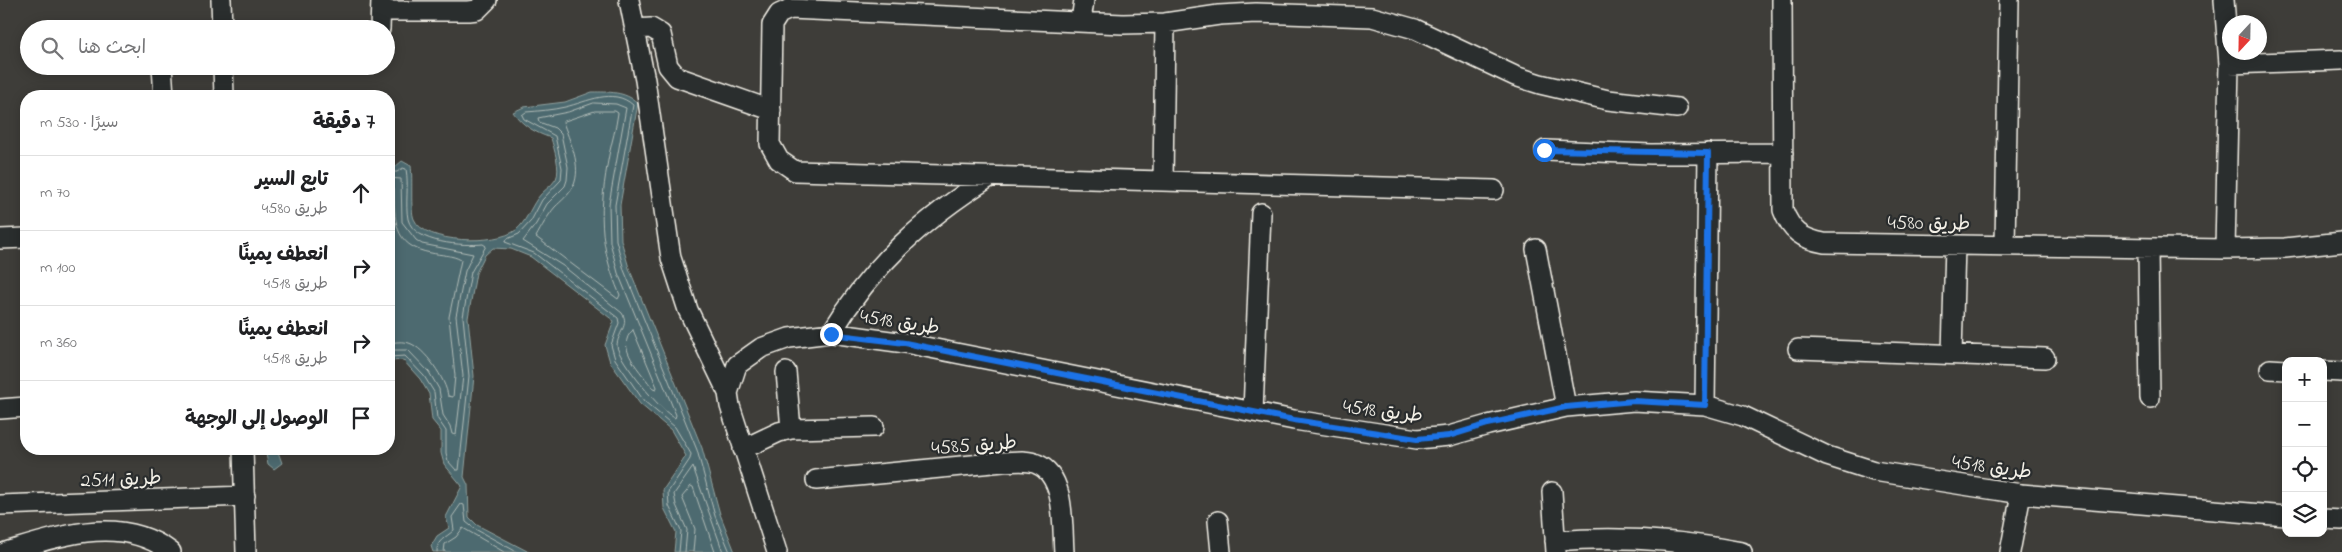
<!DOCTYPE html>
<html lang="ar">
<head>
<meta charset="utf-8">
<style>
  body { margin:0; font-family:"Indie Flower","Playpen Sans Arabic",sans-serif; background:#f2f2f2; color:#202124; direction:rtl }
  .controls { position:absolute; right:15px; bottom:15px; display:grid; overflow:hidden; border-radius:10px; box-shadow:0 2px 12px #0003 }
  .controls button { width:45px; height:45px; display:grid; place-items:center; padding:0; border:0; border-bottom:1px solid #e0e0e0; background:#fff; color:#202124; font:25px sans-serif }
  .compass { position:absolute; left:2222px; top:15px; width:45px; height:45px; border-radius:50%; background:#fff; box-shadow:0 2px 12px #0003; rotate:202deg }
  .stop { position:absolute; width:15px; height:15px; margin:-11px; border:4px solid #1a73e8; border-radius:50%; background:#fff }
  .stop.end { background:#1a73e8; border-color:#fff; box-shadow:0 1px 5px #0008 }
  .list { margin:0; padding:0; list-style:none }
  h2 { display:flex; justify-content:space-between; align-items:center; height:65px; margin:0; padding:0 20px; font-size:21px }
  h2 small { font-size:16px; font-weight:400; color:#757577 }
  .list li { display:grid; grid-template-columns:32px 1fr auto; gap:15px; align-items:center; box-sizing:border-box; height:75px; padding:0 20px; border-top:1px solid #e0e0e0 }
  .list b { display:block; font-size:19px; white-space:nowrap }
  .list p { margin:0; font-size:16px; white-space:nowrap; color:#757577 }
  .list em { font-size:16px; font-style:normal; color:#757577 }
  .icon { flex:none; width:28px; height:28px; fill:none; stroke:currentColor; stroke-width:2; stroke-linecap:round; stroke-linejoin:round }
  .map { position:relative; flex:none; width:2342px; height:552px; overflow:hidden; direction:ltr }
  .search { position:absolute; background:#fff; box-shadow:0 2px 12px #0003; left:20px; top:20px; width:375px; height:55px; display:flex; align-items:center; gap:12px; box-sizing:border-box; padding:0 18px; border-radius:28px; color:#757577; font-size:19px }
  .panel { position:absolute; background:#fff; box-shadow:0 2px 12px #0003; left:20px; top:90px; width:375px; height:365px; border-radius:20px; direction:rtl }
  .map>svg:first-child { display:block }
  .water { fill:#4d6b6f; stroke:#90a19f }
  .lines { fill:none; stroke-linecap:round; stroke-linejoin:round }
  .shore { stroke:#b1bbb8; stroke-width:1 }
  .minor-casing { stroke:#f4f1e8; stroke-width:22 }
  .minor { stroke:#2a2d2e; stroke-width:19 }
  .route { stroke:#1a73e8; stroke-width:6 }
  .labels { text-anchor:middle; stroke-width:4.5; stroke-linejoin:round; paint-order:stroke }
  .street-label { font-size:20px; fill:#f4f1e8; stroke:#2a2d2e }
</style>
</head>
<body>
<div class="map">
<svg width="2342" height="552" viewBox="0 0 2342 552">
  <rect width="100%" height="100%" fill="#3e3d39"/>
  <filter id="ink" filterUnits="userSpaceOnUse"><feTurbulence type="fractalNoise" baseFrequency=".02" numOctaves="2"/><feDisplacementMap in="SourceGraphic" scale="10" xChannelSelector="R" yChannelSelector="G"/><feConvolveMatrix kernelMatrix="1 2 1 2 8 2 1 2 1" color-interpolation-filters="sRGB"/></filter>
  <g filter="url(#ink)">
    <path class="water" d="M592,92C610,92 624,91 638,103L620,205L621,240L629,268L702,448L720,514L735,552H674L676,532L664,508L663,490L686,456L671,430L640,404L610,362L605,345L614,321L531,257L511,249L493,248L485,255L476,273L468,318L474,376L464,477L468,485L469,517L477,525L529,552H433L431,546L437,536L449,528L446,517L462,486L444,464L441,453V431L432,420L429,394L420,379L403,360L392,361L389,366V167H395L402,161L411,166C413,179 410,210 414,219C424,244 497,245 516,230C526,222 530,209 537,199C542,191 551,187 556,179C561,169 554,149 551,138C534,132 523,126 513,112L524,107L565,102Z
      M265,449H277L282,463L274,469L268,464Z"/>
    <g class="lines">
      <path class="shore" d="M594,103L616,104L626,108L609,204L610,242L618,273L676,415L675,418C662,413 618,359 617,346C617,334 630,325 622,313L563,266L523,241L536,224L547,204L565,186L567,180L568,167L561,134L555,128L539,122L538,118L568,112Z
        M595,111H615L618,113C616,128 612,141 609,155C599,209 598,244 620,295L618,299L536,237C541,228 548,215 555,207C561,201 569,195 573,187C583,166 569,140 563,122Z
        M389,172H397L403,168L406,169C409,186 405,204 408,219C414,244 464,246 483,244L486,246L471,272L463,317L469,376L459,470H456L448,461L446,453V431L437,418L434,392L424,376L405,356L389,357
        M389,178L401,179L402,222L416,240L422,244L473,254L465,271L456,316L463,376L456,435L452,434L450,426L443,415L439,389L429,372L408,350H389
        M389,186L394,188C395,219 392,246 431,253C440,255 453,255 461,260L449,317L455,376L453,397L448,396C446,380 425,348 409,343C403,341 395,342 389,343
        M633,330L657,387L656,390L653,389C643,373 613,347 633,330Z
        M437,552C436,540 446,538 454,530L452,517L461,504L464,505L466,522L475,529L517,552
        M444,552L445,544L456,537L463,528L504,552
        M679,552L681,531L669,506L668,492L690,459L691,454L675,427L644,401L615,359L611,345L619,323L618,318L534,253L505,242L507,239L519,234L531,221L542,200L561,180L562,168L555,136L524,119L522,115L526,112C539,111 552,110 565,107C587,102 613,87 633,105L615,205L616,240L624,270L697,450L715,516L730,552
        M685,552L687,530L676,505L674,494L693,467L723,552
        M693,552L695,529L682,497L691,486L693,487L715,552"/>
      <g class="minor-casing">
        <path id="minor" d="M221,0L222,29
          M629,0L645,80L671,258L688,310L728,393
          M1782,0L1783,210C1791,231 1802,239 1824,243L2225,249L2285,248L2342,242
          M2224,0L2229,64L2225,249
          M381,11H469L477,10L487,0
          M1081,21L1084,0
          M380,29L381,0
          M634,29L651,28L661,34L668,66L677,77L771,110
          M2229,64L2341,60
          M162,66L164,96
          M223,66L224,96
          M1545,150L1651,154L1783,153
          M1163,181L1165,23
          M1494,190L795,171L779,160L770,144L772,25L779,14L790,9L1123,24L1165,23L1219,15L1256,13L1372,17L1415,29L1515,76L1540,84L1608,100L1677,108
          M0,239L26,238
          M2005,246L2009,0
          M1536,249L1566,407
          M2148,249L2150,398
          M831,333C872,265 923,219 990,177
          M1798,349L2045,358
          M1952,354L1955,245
          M2270,369L2286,370
          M2323,371L2342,372
          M786,372L791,429
          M1705,405L1708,153
          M0,409L26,407
          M1253,412L1261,213
          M243,449L246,552
          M743,449L779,432L791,429L874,427
          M816,480L1003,462C1013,462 1027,459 1037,464C1066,476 1062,525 1064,552
          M1552,492L1556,552
          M0,505L245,496
          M2323,519L2342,520
          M1218,521L1221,552
          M1555,541C1617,536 1681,540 1742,552
          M6,552C60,536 121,514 171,552
          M777,552L730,406L728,393L737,365L761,348L789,338L831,333L905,343L1294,420L1417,439L1449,436L1488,425L1566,407L1634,401L1705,405L1743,416L1827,456L1874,471L2021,494L2286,516
          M2010,552L2021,494"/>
      </g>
      <use href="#minor" class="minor"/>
    </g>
  </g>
  <g class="lines" filter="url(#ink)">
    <path class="route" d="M831,334L905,343L1294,420L1417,439L1449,436L1488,424L1566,407L1634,401L1705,405L1708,153L1544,150"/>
  </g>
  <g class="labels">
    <g class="street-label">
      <text transform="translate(1929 222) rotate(1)" y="7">طريق 4580</text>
      <text transform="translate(900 321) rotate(9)" y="7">طريق 4518</text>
      <text transform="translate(1383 410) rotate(7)" y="7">طريق 4518</text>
      <text transform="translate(974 444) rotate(-4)" y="7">طريق 4585</text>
      <text transform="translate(1992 466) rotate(8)" y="7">طريق 4518</text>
      <text transform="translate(121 478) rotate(-2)" y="7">طريق 2511</text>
    </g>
  </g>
</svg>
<div class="controls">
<button>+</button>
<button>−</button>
<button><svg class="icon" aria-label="locate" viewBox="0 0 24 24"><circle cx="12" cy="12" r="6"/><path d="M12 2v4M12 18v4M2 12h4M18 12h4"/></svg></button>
<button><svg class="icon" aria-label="layers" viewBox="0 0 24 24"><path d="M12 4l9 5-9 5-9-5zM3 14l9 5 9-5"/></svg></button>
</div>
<svg class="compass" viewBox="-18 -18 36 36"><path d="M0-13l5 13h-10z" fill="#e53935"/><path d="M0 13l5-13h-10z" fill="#757577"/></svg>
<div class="stop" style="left:1544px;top:150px"></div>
<div class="stop end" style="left:831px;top:334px"></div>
<div class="search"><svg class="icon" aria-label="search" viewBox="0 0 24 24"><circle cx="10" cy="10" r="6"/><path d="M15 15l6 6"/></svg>ابحث هنا</div>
<section class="panel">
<h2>7 دقيقة<small>سيرًا · 530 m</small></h2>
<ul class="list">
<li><svg class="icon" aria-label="ahead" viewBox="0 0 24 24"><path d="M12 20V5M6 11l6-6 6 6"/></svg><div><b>تابع السير</b><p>طريق 4580</p></div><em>70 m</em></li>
<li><svg class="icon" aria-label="right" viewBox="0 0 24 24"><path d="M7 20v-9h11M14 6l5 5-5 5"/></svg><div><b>انعطف يمينًا</b><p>طريق 4518</p></div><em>100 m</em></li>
<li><svg class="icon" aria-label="right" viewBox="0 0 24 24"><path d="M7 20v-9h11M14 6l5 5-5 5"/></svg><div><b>انعطف يمينًا</b><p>طريق 4518</p></div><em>360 m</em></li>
<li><svg class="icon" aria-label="arrive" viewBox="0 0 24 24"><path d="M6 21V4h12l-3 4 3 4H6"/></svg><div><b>الوصول إلى الوجهة</b></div></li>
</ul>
</section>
</div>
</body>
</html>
